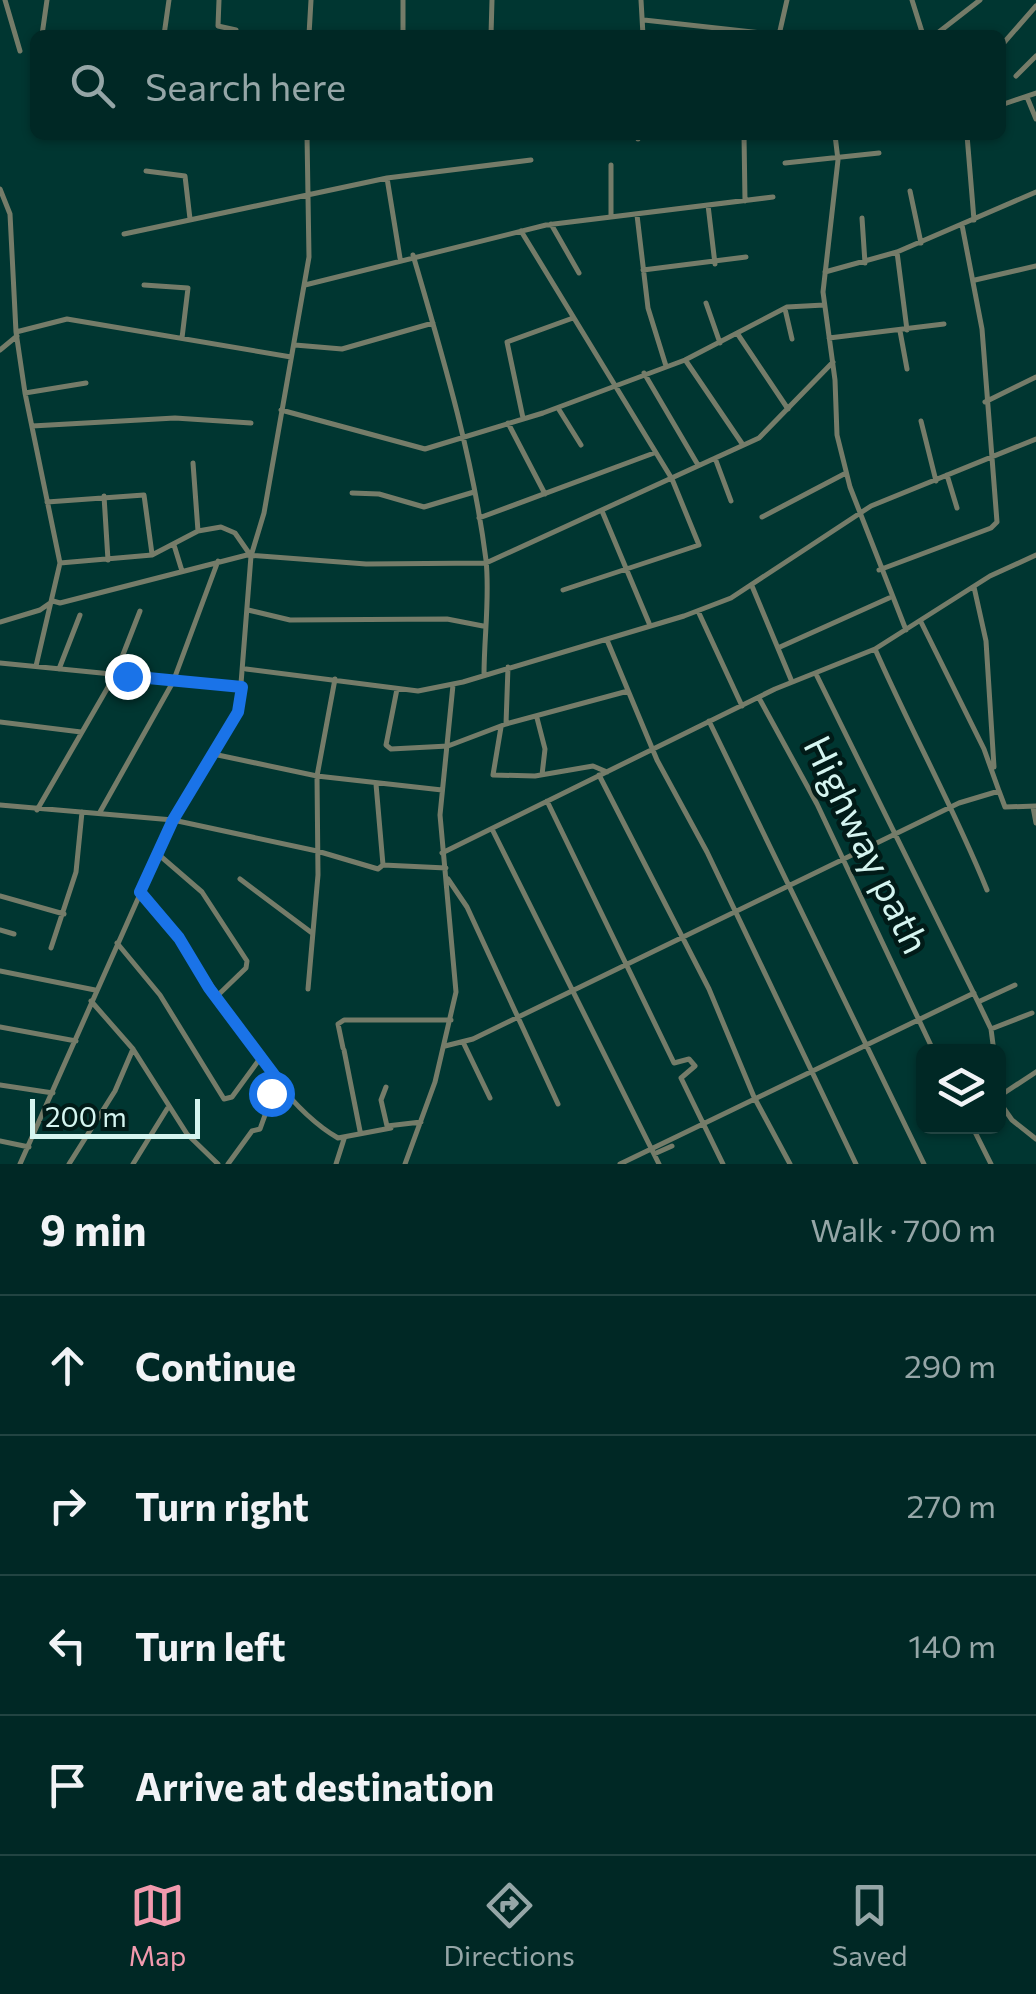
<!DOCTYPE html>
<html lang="en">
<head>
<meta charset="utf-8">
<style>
  body { margin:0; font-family:Commissioner,sans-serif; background:#0a302d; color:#f1f3f6 }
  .controls { position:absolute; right:30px; bottom:30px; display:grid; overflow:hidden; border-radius:15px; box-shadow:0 2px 8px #0004 }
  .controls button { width:90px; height:90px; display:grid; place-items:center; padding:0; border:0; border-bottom:2px solid #224442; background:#002825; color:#f1f3f6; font:50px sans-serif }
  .scale { position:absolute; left:30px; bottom:25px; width:170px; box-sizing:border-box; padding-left:10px; border:5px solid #d5f5f0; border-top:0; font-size:28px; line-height:35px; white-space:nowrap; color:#d5f5f0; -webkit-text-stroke:8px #011b18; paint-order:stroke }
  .stop { position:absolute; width:30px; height:30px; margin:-22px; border:8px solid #1a73e8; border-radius:50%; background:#fff }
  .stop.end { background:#1a73e8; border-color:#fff; box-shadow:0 2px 10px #0008 }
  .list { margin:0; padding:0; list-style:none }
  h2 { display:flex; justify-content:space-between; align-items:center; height:130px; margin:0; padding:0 40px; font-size:42px }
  h2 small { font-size:32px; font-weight:400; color:#95a6a7 }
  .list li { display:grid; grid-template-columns:65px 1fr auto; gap:30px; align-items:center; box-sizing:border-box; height:140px; padding:0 40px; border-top:2px solid #224442 }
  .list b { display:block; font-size:38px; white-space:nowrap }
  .list em { font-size:32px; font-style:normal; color:#95a6a7 }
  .icon { flex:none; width:55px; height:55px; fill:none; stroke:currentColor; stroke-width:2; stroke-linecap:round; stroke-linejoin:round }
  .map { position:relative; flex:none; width:1036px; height:1164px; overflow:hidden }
  .search { position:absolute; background:#002825; box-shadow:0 2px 8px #0004; left:30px; right:30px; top:30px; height:110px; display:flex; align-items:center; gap:25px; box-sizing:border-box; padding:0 35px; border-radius:15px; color:#95a6a7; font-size:38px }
  .sheet { height:690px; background:#002825 }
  nav { display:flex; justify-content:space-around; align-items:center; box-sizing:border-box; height:140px; border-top:2px solid #224442; background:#002825; font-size:28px; color:#95a6a7 }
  nav a { display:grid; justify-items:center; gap:5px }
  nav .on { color:#f29aae }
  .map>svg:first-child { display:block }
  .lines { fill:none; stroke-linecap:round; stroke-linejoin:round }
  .minor { stroke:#757c69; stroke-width:5 }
  .route { stroke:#1a73e8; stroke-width:12 }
  .labels { text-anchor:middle; stroke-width:9; stroke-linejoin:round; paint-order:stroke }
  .street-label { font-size:38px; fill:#d5f5f0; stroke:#011b18 }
</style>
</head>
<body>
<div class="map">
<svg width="1036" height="1164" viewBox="0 0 1036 1164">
  <rect width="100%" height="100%" fill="#003631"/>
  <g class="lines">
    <path class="minor" d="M5,0L20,51
      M219,0L218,26L236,30
      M403,0V35
      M641,0L643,35
      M912,0L923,35
      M644,20L780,35
      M42,35L47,0
      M164,35L169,0
      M309,35L311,0
      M491,35L492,0
      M779,35L787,0
      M935,35L980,0
      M1001,46L1036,6
      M1016,76L1036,56
      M1027,97L1036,119
      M1001,105L1036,93
      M744,135L745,201
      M835,135L838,160L823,292L835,380L837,435L850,487L906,630
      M967,135L974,220
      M638,139V135
      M785,163L879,153
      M146,171L185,176L190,219
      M387,178L400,258
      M0,189L10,214L16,332L25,393L60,563L36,666
      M910,191L921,243
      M708,205L715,264
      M637,215L648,308L666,366
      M611,217V165
      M862,218L865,263
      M551,224L579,273
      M521,231L672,479L699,545L563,590
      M124,234L387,178L531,160
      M897,252L907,330
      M413,255C442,354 473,457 486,560C490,597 484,637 484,675
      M643,270L746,257
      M825,272L897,252L1036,192
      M975,280L1036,266
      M144,285L188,288L182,338
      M305,285L546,225L773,197
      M706,303L720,343
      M785,309L792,339
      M900,331L907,369
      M16,332L67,319L291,357
      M737,333L788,409
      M829,338L944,324
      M295,345L342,349L433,323
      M0,350L17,336
      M686,361L743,445
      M644,373L698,465
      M25,393L86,383
      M985,402L1036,377
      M558,408L581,445
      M281,410L425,449L543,413L685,360L787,307L824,305
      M523,418L507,342L573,318
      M921,421L936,481
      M508,423L545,494
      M32,426L175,418L251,423
      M715,458L731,501
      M193,463L198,531
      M947,475L957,508
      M352,493L379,494L424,507L474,492
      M104,496L108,560
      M47,502L144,495L152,554
      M602,511L649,623
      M762,517L846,473
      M479,518L654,453
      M174,545L182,571
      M60,563L152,555L198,531L221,527L235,533L251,556
      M879,570L991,528L997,522L982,329L962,225
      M752,586L792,682
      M974,587L986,641L994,767
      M248,610L290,620L447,619L483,626
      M698,611L742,706
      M0,622L40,610L53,601L60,603L247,555L366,564L486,563L759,438L833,362
      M921,622L984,749L999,791
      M607,640L657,760L707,852L856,1164
      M780,647L889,598
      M875,649C911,731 954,808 987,890
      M0,663L243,687
      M59,669L80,615
      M246,669L418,691L463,682L684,616L731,598L871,506L1036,439
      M816,674L978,1002L991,1029L994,1052
      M397,689L386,745L391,749L448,746L506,724L628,691
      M759,698L817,804L934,1052
      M537,718L545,749L542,775
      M709,721L924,1164
      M0,722L81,732
      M506,724L508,667
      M501,727L493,775L535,776L593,766L607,772
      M213,754L317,776L442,790
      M599,775L709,989L754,1097L790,1164
      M376,784L383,865
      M547,801L674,1063L689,1059L695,1066L681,1078L723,1164
      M0,805L173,820L317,851L378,869L383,865L446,868
      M1033,807L1036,823
      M37,810L115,675L140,611
      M100,812L173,682L218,561
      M493,831L659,1164
      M442,853L775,689L875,649L990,576L1036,555
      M158,854L202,892L247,961L246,968L216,997
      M240,879L312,933
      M448,879L467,907L558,1104
      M140,893C153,909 168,923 180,940C226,1000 272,1100 338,1138L391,1128
      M0,896L64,914
      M0,930L14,934
      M117,943L160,995L224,1099L232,1097L261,1057
      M51,948L76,872L82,812
      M0,971L95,990
      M308,989L318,875L317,776L335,679
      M91,1001L133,1049L187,1134L218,1164
      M978,1002L1015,985
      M0,1027L76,1041
      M991,1029L1032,1013
      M463,1042L490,1098
      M445,1046L473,1039L959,803L999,791L1005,807L1036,806
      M343,1048L338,1024L344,1020H451
      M344,1050L360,1131
      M0,1085L53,1093
      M386,1087L381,1100L387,1126L421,1122
      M998,1097L1036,1072
      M998,1100L1012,1120L1036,1139
      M972,1126L991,1164
      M0,1141L29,1147
      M654,1154L672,1146
      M20,1164L173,820L239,709L251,556L264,513L309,257L307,135
      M69,1164L115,1091L133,1049
      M133,1164L167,1109
      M228,1164L252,1131L260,1129L278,1079
      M336,1164L344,1139
      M405,1164L435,1082L456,992L440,815L453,685
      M620,1164L974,993"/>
  </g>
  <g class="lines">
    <path class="route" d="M127,676L242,687L238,712L173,820L140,892L179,938L209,988L278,1080L271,1093"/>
  </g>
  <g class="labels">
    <g class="street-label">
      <text transform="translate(866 845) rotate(64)" y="13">Highway path</text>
    </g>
  </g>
</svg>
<div class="controls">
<button><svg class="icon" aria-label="layers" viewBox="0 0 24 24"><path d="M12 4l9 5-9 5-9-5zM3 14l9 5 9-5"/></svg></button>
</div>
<div class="scale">200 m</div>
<div class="stop" style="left:271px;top:1093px"></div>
<div class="stop end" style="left:127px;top:676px"></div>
<div class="search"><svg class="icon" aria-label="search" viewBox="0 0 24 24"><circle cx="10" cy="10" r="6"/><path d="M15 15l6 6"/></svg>Search here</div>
</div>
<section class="sheet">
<h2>9 min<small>Walk · 700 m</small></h2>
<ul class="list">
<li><svg class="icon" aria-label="ahead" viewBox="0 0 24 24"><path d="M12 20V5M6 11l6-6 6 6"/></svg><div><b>Continue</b></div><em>290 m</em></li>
<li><svg class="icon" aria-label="right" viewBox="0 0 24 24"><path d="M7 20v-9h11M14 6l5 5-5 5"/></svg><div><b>Turn right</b></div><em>270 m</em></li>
<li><svg class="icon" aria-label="left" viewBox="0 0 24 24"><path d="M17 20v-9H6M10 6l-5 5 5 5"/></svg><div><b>Turn left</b></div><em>140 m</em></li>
<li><svg class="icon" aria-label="arrive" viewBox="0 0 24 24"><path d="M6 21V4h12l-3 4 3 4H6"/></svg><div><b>Arrive at destination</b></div></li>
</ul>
</section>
<nav>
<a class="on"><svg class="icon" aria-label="map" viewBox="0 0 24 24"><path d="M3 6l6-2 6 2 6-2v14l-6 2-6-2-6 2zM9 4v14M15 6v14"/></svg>Map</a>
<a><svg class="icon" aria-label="directions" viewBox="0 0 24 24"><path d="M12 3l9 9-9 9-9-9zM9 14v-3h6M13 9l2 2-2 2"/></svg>Directions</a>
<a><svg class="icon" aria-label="saved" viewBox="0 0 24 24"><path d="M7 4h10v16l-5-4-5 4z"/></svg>Saved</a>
</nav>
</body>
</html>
